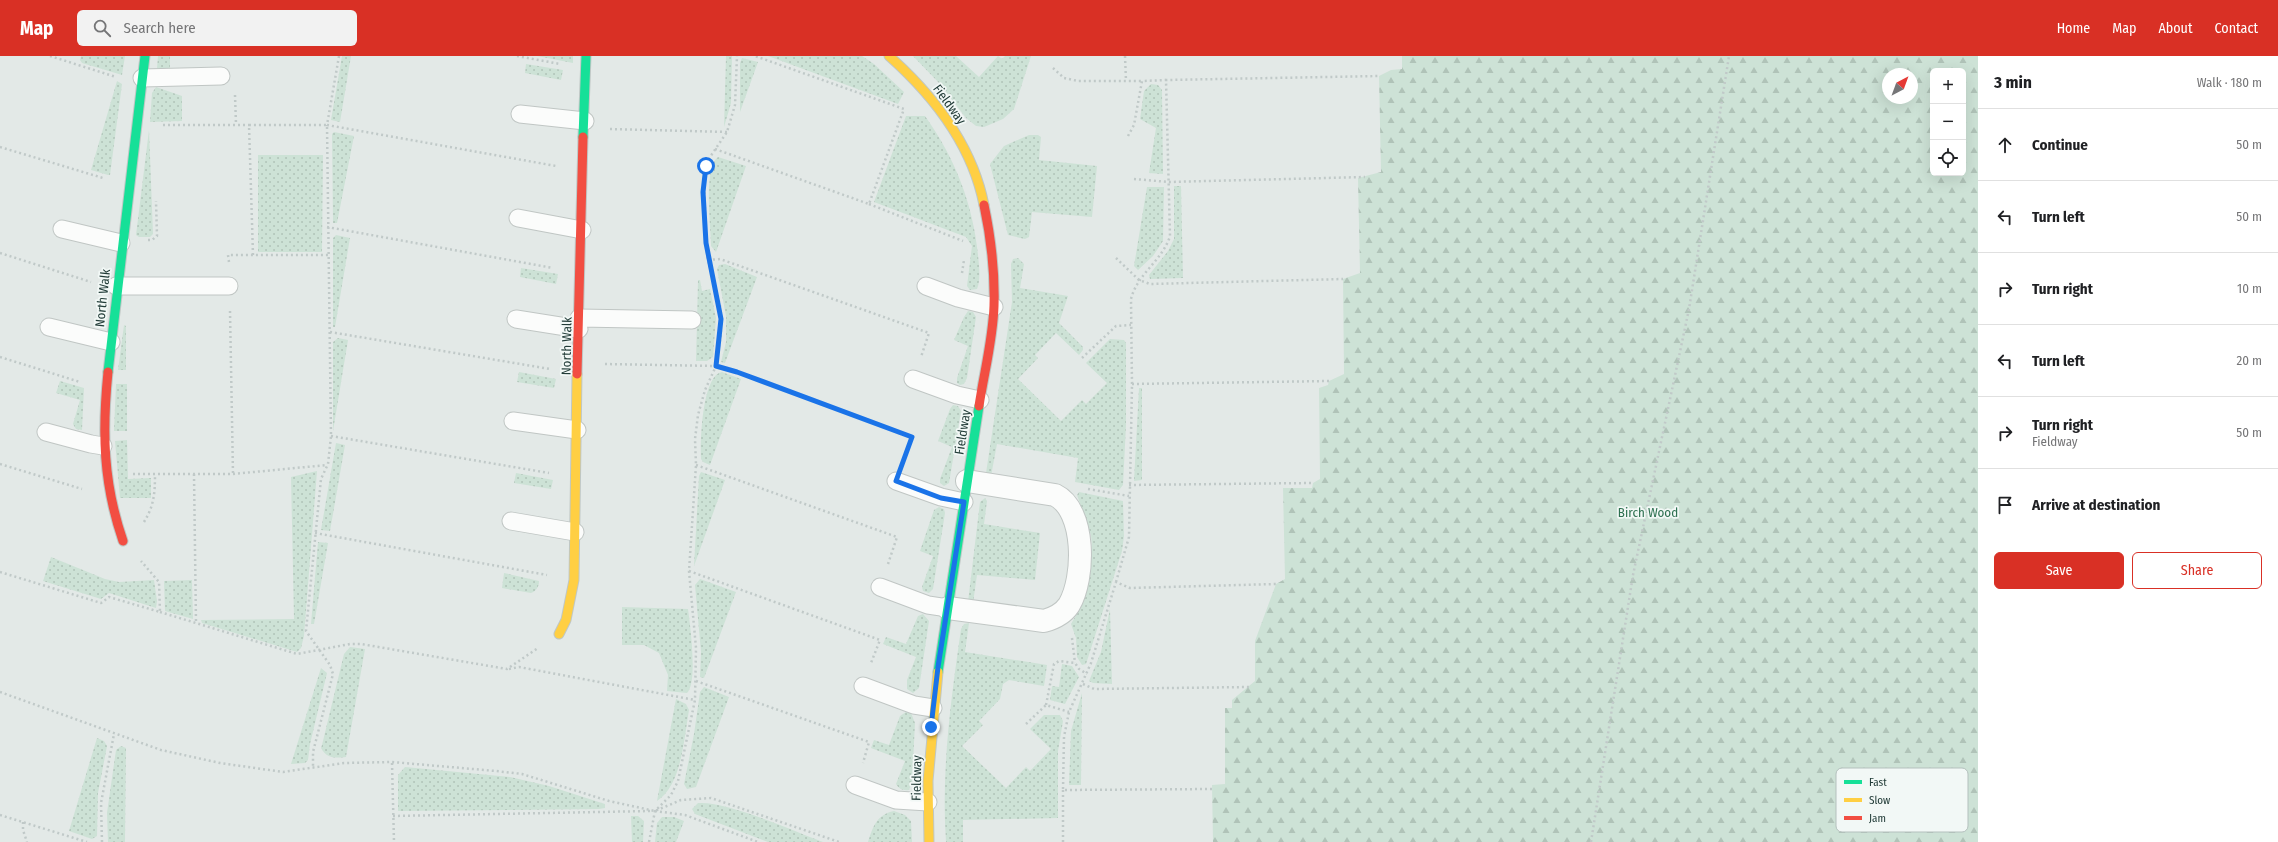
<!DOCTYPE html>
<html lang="en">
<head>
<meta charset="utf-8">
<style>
  body { margin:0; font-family:"Fira Sans Condensed",sans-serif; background:#f2f2f2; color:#202124 }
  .controls { position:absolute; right:12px; top:12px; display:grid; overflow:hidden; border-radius:6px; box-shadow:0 4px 16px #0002 }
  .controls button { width:36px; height:36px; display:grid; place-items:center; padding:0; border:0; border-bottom:1px solid #e0e0e0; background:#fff; color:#202124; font:20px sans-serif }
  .compass { position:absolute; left:1882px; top:12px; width:36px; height:36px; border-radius:50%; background:#fff; box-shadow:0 4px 16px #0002; rotate:41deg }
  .stop { position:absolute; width:12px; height:12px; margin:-9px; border:3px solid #1a73e8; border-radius:50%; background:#fff }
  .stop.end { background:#1a73e8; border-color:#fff; box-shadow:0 1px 4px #0008 }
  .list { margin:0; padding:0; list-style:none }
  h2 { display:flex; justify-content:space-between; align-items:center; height:52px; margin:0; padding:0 16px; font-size:17px }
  h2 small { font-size:13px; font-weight:400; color:#757577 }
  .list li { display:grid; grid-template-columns:26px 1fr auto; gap:12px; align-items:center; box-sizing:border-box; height:72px; padding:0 16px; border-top:1px solid #e0e0e0 }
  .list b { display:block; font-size:15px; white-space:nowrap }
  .list p { margin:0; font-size:13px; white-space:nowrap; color:#757577 }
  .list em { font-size:13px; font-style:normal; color:#757577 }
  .actions { display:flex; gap:8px; padding:12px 16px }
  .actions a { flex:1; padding:9px 0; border:1px solid #d93025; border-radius:6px; text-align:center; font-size:14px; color:#d93025 }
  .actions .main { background:#d93025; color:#fff }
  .icon { flex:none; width:22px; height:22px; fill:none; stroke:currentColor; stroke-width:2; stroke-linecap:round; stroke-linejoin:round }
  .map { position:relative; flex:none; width:1978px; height:786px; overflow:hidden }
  header { display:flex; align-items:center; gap:24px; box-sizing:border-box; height:56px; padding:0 20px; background:#d93025; color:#fff }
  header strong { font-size:19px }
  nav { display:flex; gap:22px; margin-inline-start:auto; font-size:14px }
  .search { width:280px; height:36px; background:#f2f2f2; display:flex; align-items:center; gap:10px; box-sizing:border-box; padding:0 14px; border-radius:6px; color:#757577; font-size:15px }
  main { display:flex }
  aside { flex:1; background:#fff }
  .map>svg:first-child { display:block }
  .grass { fill:url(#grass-dots) }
  .forest { fill:url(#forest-firs); fill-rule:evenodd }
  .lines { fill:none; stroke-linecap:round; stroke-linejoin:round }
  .lane-casing { stroke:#c0c6c4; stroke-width:19 }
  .street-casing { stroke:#c0c6c4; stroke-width:24 }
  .fast-casing { stroke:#bfc7c5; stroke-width:11 }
  .slow-casing { stroke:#bfc7c5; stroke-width:11 }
  .jam-casing { stroke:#bfc7c5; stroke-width:11 }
  .path { stroke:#c0c9c8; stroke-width:2.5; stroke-dasharray:2 3; stroke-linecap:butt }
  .lane { stroke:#fbfcfb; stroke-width:17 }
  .street { stroke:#fbfcfb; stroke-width:22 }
  .fast { stroke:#16e098; stroke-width:9 }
  .slow { stroke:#ffcf43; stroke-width:9 }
  .jam { stroke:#f24e42; stroke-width:9 }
  .route { stroke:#1a73e8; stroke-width:5 }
  .labels { text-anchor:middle; stroke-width:3.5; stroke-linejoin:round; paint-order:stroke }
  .street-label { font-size:13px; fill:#223c38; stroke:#f2f8f6 }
  .park-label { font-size:13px; fill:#2e7151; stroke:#f2f8f6 }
  .key { fill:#f2f8f6; stroke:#b4c0bd; stroke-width:1 }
  .key-label { font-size:11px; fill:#223c38 }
</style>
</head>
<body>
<header>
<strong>Map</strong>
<div class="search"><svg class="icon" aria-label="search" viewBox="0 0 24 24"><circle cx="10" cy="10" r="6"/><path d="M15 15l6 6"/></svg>Search here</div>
<nav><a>Home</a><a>Map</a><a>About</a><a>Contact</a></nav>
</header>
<main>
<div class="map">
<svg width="1978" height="786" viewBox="0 0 1978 786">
  <defs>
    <pattern id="grass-dots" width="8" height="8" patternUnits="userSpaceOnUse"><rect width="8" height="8" fill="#cde2d6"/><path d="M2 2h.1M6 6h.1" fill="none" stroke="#b0c3b8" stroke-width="1.8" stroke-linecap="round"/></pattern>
    <pattern id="forest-firs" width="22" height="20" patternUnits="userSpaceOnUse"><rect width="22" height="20" fill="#cde2d6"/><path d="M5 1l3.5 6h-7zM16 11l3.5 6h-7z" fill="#b0c3b8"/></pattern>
  </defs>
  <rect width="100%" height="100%" fill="#e3e9e7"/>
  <path class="grass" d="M81,0H125L122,19L82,7L80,4Z
    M158,0H170V12H157Z
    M342,0H351L340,66L331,64Z
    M537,0H573V7Z
    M726,0H732L731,47L724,71Z
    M768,0H862L874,8L904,36L898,48Z
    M913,0H956L979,21L998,0L1002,3L1005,0H1031L1014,53L1003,63L984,71L976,70L966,62L941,29Z
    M742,2L758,6L740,56V7Z
    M526,8L563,14L561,24L525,17Z
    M117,25L122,28L110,119H108L91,114Z
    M1151,28L1158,29L1162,34L1163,118L1149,117L1156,72L1140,63L1144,35Z
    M156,31L182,40V65L150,66L152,37Z
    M906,60H925C955,102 973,148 978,199C979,209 981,224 977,233L970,234L967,230L972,190L966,181L874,146Z
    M149,74L153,178L150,181H139L136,179Z
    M334,76L354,80L337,167H333L332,78Z
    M1029,79H1038L1041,81L1039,104L1097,110L1092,161L1032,156L1029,181L1025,183L1008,179L990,108L1004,90Z
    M258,99H323L322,196H258Z
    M718,101L746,110L716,196L711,190C711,172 703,112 718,101Z
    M1174,130H1181L1183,222L1150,223L1149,219L1168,195L1174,183Z
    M1147,131H1164L1163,185L1153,200L1138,214L1134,210Z
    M336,179L350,182L335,271H333V182Z
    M1018,202L1024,208L1020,232L1068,240L1059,267L1083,291V294L1079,299L1056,277L1035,299L1038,302L1018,323L1061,365L1082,344L1086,348L1107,327L1086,307L1110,283L1124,284L1126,287V369L1123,429L1119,434L1075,426L1078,402L997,388L991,420L986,417L1012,246L1011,208L1013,203Z
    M725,208L757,221L725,307L721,306L726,286V260L717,213L719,209Z
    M521,212L558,218L556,228L520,221Z
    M698,224H700L702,235L710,233L716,262L713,301L707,305H696Z
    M968,255L973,256L976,261L967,322L964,328L960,329L957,327V322L968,290L954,284L964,261Z
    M124,269L126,270V314H118Z
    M338,282L348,284L333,375V286Z
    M519,316L556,323L554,332L517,326Z
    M722,316L741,323L710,409L703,406L701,403C700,386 702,319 722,316Z
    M60,325L84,332L82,374L76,373L73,368L80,344L56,337Z
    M116,328H127V375H114Z
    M1139,332H1142V424L1134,425Z
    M953,349L958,350L961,355L949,427L944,430L940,427V423L952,391L938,385L950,353Z
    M127,384L128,423L151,422V442H120L115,385Z
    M336,387L345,389L330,475L321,474Z
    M317,415L304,580L301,592L297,596L202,567L201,564L294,563L291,421Z
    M701,416L725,424L694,510L699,420Z
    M516,417L553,424L551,433L514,427Z
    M1079,436L1123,445L1124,480L1122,495L1086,608L1082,609L1077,601L1076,582L1071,568L1083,547L1090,520L1092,490L1091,479L1077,439Z
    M985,442L987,445L984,468L1040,477L1035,524L977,519L973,547L968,546L980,446Z
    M939,451L944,453L945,457L933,533L929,537L923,535L922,531L933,500L920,495L934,454Z
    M318,486L328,487L314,568H311Z
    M51,501L105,523L119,526L154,524L157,545L156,552L109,537L101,543L43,525Z
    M504,517L539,525C539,531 536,535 531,537L502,532Z
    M700,523L736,536L704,622L700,621L701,596L695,529Z
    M192,524L193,563L165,555L164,525Z
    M622,551L688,553C690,568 698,627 687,637L667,635L668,619L659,597L644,589H622Z
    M1110,553L1112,628L1093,627L1089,625L1101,596Z
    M923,558L929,565L919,632L913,637L907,633V624L916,601L883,588L886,581L906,588L918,560Z
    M969,567L965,596L1047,609L1044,630L1009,624L1003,628L1000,643L979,665L983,669L962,690L1006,732L1026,711L1030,715L1051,693L1030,673L1044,659H1060L1063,665L1058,695V762L963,764V786H946C941,715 951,643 961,573L964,568Z
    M350,591L365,593L346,701C335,702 327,703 321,692L322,689L344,598Z
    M1062,608L1072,610L1079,621L1065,648L1050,644L1052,630L1059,631Z
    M321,612L327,617L310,688L308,704L305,707L291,708Z
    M704,631L729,641L696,731L687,733L684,728L694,678L700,636Z
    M1082,637L1081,729H1069L1071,675Z
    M676,643L686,648L689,654C684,682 682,729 657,745Z
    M906,656L911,657L915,667L912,727L909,734C903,735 899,733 896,728L905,705L871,692L874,684L889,689L900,660Z
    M97,682L104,685L107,690L98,737L97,780L92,783L69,775Z
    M121,690L126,692L125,786H108L107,757L116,694Z
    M405,711L510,721L549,730L605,748V752L599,753L398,755V719Z
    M698,747C728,745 793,775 823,786H768L695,758L692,753Z
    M894,755L905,759L911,765L912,786H868C873,771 876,759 894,755Z
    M631,760H638L644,765L643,786H632Z
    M662,761H674L684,765L676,786H655L657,767Z"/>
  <path class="forest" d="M1402,0H1978V786H1213L1212,729L1225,728V652H1232V644L1255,625V585L1276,528L1285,523L1283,432H1312L1313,427L1320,423L1319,332L1328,329L1329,325L1344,318L1343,223L1360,217L1358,122L1381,116L1379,20L1391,14L1402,13ZM1933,15H1963V117H1933ZM1888,18H1912V42H1888Z"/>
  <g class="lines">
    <g class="lane-casing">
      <path id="lane" d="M142,22L221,20
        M520,58L585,65
        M518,162L582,174
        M62,173L121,187
        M116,230H229
        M926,230L958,242L994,251
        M579,262L692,264
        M516,263L579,273
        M49,271L111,286
        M913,323L957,339L980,344
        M513,365L577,374
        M46,376L91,388L103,390
        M896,425L941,441L964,446
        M511,465L575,476
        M880,531L928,549L948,552
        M863,630L914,649L933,652
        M855,729L896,744L928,746"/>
    </g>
    <g class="street-casing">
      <path id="street" d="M948,552L1044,565C1055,562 1063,558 1069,549C1085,522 1086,454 1055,439L967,425"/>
    </g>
    <g class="fast-casing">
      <path id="fast" d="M583,81L586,0
        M108,316L145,0
        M938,616L979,350"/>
    </g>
    <g class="slow-casing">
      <path id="slow" d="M889,0C934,40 972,88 984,149
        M559,578L566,564L574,524L577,318
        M929,786L928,725L938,616"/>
    </g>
    <g class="jam-casing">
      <path id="jam" d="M108,316C102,376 103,427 123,485
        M577,318L583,81
        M979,350C984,317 993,283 994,250C995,216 991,182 984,149"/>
    </g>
    <path class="path" d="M50,0L116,21
      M339,0L327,69L556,110
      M517,0L560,8
      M1125,0L1126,25
      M1053,12L1064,22L1078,25H1142
      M235,39L236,68
      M163,69H249
      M610,73L727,76
      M1128,80L1134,69L1142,25L1166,24
      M0,91L103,122
      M715,93L869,148L904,53L755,0
      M1134,123L1169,126L1365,121
      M869,148L963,185
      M327,171L553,212
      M148,184H152L157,180L156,145
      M0,197L91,226
      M253,199L249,69H327L331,380L328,408L321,423L306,575L330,609L333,618L313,696V712
      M1116,202L1139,224L1150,228L1343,223
      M708,204L720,203L929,277L921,301
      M229,206L228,199H328
      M962,217L964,204
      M230,255L233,418
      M330,276L550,313
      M0,301L80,326
      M1082,302L1116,270L1131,269
      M605,308L716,310L737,316L912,381L904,402
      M1132,328L1329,325
      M331,380L549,417
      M0,408L82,433
      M696,409L897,481L888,508
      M133,418H233L327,409
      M194,418L196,567
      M1129,429L1313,427
      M1088,433L1129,440
      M144,466C154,450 155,437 155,418
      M315,477L547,519
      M689,515L880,584L871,607
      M0,516L101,547L109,541L160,556L159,526L141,505
      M1116,526L1129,481L1132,328L1131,243C1137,218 1163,204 1170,180L1166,24L1379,20
      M160,556L297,598L350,588H361L507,613L538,592
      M1072,582L1075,607
      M509,613L519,611L695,644
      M696,625L869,686L863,707
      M1083,628L1094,633L1249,631
      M0,636L161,694L220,707L283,716L344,707L392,706L496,715L522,718L609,745L655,755L681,744L711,742L839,786
      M1046,649L1054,608L1059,605L1075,607L1079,613L1087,618
      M1026,668L1046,649L1069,656
      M392,707L394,786
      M1212,733L1063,734L1064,681L1069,656L1091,607L1116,526L1130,532L1276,528
      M1063,734V786
      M655,755L685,759L758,786
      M0,759L87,786
      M393,760L650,755
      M23,766V774L27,786
      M102,786L101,747L114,678
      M649,786L655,755L671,739L678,725L695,644L696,592L689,515L696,409L695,383L698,359L705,334L716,310L721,278L720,249L708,204L706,187L704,120L710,101L727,76L735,49L737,0
      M1591,786L1633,519L1689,253L1729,0"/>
    <use href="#lane" class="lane"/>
    <use href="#street" class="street"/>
    <use href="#fast" class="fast"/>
    <use href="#slow" class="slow"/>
    <use href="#jam" class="jam"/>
  </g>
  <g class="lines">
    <path class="route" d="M706,110L703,136L706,187L721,263L716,310L737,316L912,381L896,425L941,442L964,446L938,611L931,671"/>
  </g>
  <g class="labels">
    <g class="street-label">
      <text transform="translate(950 48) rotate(54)" y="5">Fieldway</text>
      <text transform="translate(102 242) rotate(-84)" y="5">North Walk</text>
      <text transform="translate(566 290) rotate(-89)" y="5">North Walk</text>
      <text transform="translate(962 376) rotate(-81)" y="5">Fieldway</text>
      <text transform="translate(916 722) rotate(-89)" y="5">Fieldway</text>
    </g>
    <g class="park-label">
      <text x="1648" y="461">Birch Wood</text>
    </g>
  </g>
  <rect x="1836" y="712" width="132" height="64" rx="6" class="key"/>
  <rect x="1844" y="724" width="18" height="4" fill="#16e098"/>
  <rect x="1844" y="742" width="18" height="4" fill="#ffcf43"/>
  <rect x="1844" y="760" width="18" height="4" fill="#f24e42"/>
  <g class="key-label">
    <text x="1869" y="730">Fast</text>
    <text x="1869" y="748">Slow</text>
    <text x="1869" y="766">Jam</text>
  </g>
</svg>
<div class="controls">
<button>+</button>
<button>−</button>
<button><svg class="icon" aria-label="locate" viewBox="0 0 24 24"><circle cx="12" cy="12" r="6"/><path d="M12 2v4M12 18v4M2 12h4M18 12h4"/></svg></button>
</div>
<svg class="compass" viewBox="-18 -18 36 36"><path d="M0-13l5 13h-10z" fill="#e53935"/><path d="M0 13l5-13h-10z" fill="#757577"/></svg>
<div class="stop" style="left:706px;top:110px"></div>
<div class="stop end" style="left:931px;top:671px"></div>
</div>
<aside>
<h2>3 min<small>Walk · 180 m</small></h2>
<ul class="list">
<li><svg class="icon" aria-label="ahead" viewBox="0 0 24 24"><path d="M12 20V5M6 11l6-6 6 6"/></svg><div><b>Continue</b></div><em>50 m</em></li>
<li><svg class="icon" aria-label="left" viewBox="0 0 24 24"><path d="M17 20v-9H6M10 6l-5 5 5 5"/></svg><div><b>Turn left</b></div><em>50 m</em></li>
<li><svg class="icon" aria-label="right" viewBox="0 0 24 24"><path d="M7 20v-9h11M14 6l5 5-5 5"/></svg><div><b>Turn right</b></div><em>10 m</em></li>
<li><svg class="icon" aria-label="left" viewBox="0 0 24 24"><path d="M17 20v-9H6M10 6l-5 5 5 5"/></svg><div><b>Turn left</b></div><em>20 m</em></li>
<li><svg class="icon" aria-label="right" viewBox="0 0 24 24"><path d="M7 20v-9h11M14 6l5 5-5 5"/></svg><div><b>Turn right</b><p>Fieldway</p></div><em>50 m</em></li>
<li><svg class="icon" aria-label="arrive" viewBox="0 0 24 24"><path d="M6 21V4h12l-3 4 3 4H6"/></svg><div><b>Arrive at destination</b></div></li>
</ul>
<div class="actions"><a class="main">Save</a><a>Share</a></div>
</aside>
</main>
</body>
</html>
